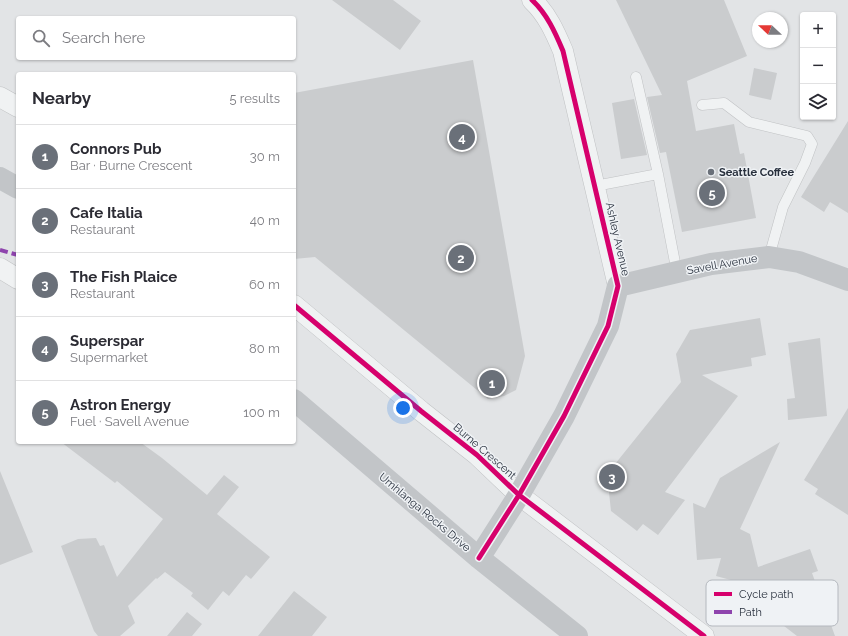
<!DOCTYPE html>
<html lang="en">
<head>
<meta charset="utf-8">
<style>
  body { margin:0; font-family:Raleway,sans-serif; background:#f7f7f7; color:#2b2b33 }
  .controls { position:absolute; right:12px; top:12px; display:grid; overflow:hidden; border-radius:4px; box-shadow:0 1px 3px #0004 }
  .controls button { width:36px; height:36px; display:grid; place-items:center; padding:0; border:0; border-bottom:1px solid #e1e1e2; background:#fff; color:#2b2b33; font:20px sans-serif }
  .compass { position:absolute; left:752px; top:12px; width:36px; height:36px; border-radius:50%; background:#fff; box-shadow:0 1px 3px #0004; rotate:292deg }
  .you { position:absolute; left:403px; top:408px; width:14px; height:14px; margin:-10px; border:3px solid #fff; border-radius:50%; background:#1a73e8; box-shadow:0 0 0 6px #1a73e833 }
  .badge { display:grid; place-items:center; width:26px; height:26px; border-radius:50%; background:#6a7079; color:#fff; font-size:13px; font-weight:700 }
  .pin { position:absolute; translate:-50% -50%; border:2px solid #fff; box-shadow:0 1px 4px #0006 }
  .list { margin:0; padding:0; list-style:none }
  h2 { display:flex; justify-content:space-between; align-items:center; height:52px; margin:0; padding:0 16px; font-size:17px }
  h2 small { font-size:13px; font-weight:400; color:#7c7c81 }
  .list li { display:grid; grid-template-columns:26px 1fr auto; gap:12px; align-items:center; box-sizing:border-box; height:64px; padding:0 16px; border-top:1px solid #e1e1e2 }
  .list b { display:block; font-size:15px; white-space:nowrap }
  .list p { margin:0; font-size:13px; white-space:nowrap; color:#7c7c81 }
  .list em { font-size:13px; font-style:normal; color:#7c7c81 }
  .icon { flex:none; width:22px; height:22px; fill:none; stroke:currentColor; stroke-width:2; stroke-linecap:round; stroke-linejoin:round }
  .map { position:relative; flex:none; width:848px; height:636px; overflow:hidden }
  .search { position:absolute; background:#fff; box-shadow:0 1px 3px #0004; left:16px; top:16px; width:280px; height:44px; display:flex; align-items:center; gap:10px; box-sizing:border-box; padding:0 14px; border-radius:4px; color:#7c7c81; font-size:15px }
  .panel { position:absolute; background:#fff; box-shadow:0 1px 3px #0004; left:16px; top:72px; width:280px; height:372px; border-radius:4px }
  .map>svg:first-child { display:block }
  .building { fill:#caccce }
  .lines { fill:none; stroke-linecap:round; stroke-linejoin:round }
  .lane-casing { stroke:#c0c2c4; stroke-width:11 }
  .street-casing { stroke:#c0c2c4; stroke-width:21 }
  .lane { stroke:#f0f2f3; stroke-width:10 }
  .street { stroke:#f0f2f3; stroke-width:20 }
  .secondary { stroke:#c2c5c8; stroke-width:22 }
  .quiet { stroke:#8e44ad; stroke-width:4; stroke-dasharray:8 4; stroke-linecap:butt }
  .cycleway-casing { stroke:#eff2f5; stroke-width:8 }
  .cycleway { stroke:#d6006c; stroke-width:5 }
  .poi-dot { fill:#6a7079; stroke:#eff2f5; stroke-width:1.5 }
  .labels { text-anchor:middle; stroke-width:3; stroke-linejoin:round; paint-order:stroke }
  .poi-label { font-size:11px; font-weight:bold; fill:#29313e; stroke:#eff2f5; text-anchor:start }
  .street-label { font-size:11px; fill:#29313e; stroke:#eff2f5 }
  .key { fill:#eff2f5; stroke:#b4b8be; stroke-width:1 }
  .key-label { font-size:11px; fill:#29313e }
</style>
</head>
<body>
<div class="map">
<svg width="848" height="636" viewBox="0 0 848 636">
  <rect width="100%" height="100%" fill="#e2e4e6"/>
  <path class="building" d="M332,0H393L421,21L400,50Z
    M616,0H724L747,56L687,81L696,131L734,124L740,154L744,153L756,218L682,232L666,152L660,153L647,97L662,95Z
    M473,60L525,356L516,390L504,396L488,399L315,257L294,259V93Z
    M754,68L777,73L771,100L749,95Z
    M634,99L647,155L621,159L612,103Z
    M848,121V213L830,202L824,212L801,197Z
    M760,318L766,355L751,358L752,366L702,375L738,396L665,492L685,500L658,535L643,524L637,531L611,511L607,474L681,382L676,354L690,330Z
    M820,338L827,416L788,420L787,399L795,398L788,343Z
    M848,408V515L815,494L818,489L804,480Z
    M61,442H140L162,458L207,495L224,475L239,487L217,514L270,557L251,579L246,575L229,596L223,591L208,610L191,596L193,593L165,572L157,579L156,578L128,606L135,623L120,636H98L94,631L61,546L78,539L96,538L100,546L104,545L117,577L163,519L117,481L115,483Z
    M780,442L740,529L750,534L758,567L810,549L818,571L812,573L835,636H797L757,605L768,590L716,576L721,558L697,560L693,503L705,508L720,478Z
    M0,471L33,552L0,565Z
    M294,591L327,617L312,636H258Z
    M187,612L202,624L192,636H167Z"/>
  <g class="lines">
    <g class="lane-casing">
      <path id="lane" d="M636,77L658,174L677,273
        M702,105L724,103L749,122L807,136L812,144L805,163L783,207L769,257
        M595,186L658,174"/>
    </g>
    <g class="street-casing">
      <path id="street" d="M532,0C547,14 555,32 563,51L618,286
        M0,97L18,107
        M0,268L18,279
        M294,305L421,411L477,455L519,495L704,636"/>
    </g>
    <use href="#lane" class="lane"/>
    <use href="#street" class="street"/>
    <path class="secondary" d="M0,178L18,188
      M294,400L479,558L577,636
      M479,558L519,495L564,416L608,326L618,286L711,264L769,257L799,262L848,280"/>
    <path class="quiet" d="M0,250L18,255"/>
    <g class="cycleway-casing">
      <path id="cycleway" d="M294,305L421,411L477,455L519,495L704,636
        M479,558L519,495L564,416L608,326L618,286L563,51C555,32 547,14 532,0"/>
    </g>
    <use href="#cycleway" class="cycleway"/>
  </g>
  <circle class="poi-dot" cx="711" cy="172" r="4"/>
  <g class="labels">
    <g class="poi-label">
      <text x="719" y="176">Seattle Coffee</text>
    </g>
    <g class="street-label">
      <text transform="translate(618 239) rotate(77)" y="4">Ashley Avenue</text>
      <text transform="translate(722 264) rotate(-10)" y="4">Savell Avenue</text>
      <text transform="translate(485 451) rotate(41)" y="4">Burne Crescent</text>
      <text transform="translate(425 512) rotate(40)" y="4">Umhlanga Rocks Drive</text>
    </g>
  </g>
  <rect x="706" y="580" width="132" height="46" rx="6" class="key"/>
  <rect x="714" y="592" width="18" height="4" fill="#d6006c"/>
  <rect x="714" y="610" width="18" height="4" fill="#8e44ad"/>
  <g class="key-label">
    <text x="739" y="598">Cycle path</text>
    <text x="739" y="616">Path</text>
  </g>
</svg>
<div class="controls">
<button>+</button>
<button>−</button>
<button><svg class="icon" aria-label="layers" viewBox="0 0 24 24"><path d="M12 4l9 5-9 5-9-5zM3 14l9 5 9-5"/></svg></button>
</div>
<svg class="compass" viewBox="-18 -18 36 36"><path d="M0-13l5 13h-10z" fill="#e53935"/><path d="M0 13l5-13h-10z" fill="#7c7c81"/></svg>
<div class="you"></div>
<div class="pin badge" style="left:492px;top:383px">1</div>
<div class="pin badge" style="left:461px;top:258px">2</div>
<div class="pin badge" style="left:612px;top:477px">3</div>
<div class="pin badge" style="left:462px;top:137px">4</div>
<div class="pin badge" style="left:712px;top:193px">5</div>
<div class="search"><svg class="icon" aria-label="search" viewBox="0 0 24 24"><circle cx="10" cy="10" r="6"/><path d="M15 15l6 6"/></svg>Search here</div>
<section class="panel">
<h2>Nearby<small>5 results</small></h2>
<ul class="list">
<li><span class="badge">1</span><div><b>Connors Pub</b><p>Bar · Burne Crescent</p></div><em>30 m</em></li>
<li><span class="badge">2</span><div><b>Cafe Italia</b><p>Restaurant</p></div><em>40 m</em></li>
<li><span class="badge">3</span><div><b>The Fish Plaice</b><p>Restaurant</p></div><em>60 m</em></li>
<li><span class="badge">4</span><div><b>Superspar</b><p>Supermarket</p></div><em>80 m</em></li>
<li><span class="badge">5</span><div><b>Astron Energy</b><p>Fuel · Savell Avenue</p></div><em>100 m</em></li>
</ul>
</section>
</div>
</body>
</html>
